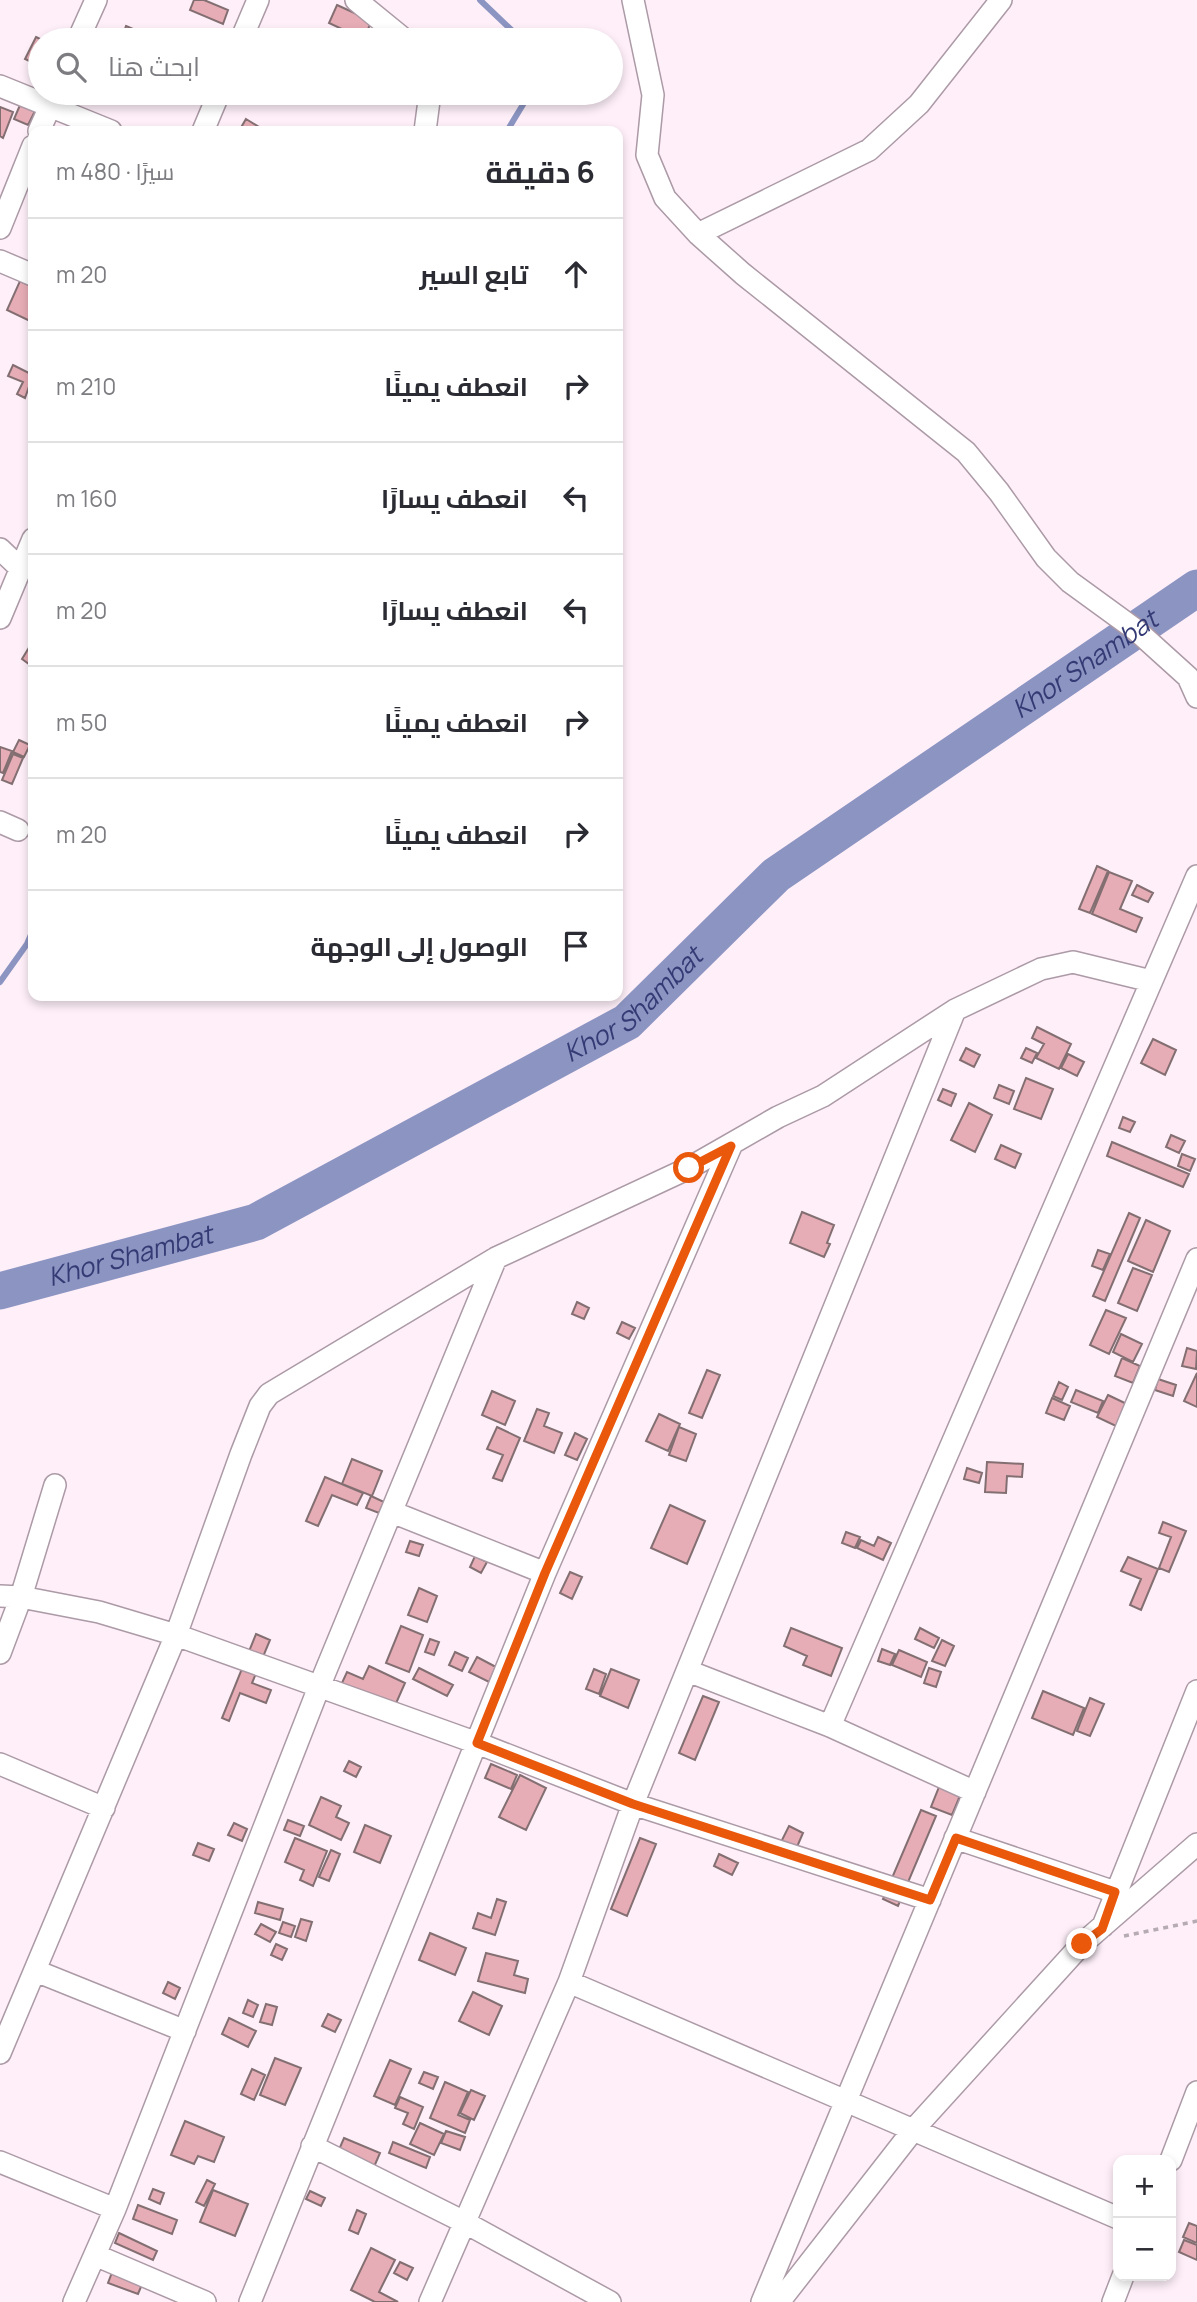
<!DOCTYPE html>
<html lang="ar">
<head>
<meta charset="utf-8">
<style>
  body { margin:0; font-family:Manrope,Cairo,sans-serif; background:#f7f7f7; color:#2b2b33; direction:rtl }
  .controls { position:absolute; right:21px; bottom:21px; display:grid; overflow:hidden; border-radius:14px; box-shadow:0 4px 10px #0003 }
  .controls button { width:63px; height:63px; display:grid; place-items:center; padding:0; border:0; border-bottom:2px solid #e1e1e2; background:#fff; color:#2b2b33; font:35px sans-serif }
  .stop { position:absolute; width:21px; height:21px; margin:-16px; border:5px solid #ea580c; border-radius:50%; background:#fff }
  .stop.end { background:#ea580c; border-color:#fff; box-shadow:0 2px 7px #0008 }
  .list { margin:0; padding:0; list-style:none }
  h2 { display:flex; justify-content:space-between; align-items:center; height:91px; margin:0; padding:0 28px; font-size:30px }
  h2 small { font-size:23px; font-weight:400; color:#7c7c81 }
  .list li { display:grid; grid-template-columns:46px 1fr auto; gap:21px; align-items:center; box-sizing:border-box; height:112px; padding:0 28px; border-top:2px solid #e1e1e2 }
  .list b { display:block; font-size:26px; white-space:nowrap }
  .list em { font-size:23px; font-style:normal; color:#7c7c81 }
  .icon { flex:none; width:38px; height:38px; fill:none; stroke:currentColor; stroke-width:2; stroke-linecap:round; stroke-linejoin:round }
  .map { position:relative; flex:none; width:1197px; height:2302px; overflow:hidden; direction:ltr }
  .search { position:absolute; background:#fff; box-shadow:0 4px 10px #0003; left:28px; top:28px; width:595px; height:77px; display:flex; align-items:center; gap:18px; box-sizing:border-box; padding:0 24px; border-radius:38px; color:#7c7c81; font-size:26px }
  .panel { position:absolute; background:#fff; box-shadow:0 4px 10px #0003; left:28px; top:126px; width:595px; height:875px; border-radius:14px; direction:rtl }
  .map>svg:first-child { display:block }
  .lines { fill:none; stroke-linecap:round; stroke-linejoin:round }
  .stream { stroke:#8c94c2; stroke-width:6 }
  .river { stroke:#8c94c2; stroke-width:37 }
  .building { fill:#e7adb6; stroke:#836f72; stroke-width:2 }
  .minor-casing { stroke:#ac9aa6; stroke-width:24 }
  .path { stroke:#b7abb3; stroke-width:3.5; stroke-dasharray:5 5; stroke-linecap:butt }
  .minor { stroke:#fff; stroke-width:21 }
  .route { stroke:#ea580c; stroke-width:9 }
  .labels { text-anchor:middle; stroke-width:5; stroke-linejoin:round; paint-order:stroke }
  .water-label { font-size:26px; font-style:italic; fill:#343a74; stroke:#fff }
</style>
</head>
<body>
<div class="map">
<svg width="1197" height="2302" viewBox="0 0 1197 2302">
  <rect width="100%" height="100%" fill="#feeff9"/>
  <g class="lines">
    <path class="stream" d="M480,0L522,40
      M507,131L530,93
      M0,982L27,944L33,930"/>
    <path class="river" id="s1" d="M0,1291L256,1222L627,1022L776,875L1197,588"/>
  </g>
  <path class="building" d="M194,0H204L228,10L223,24L190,10Z
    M337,5L372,21L363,39L329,23Z
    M126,26L138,31L135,40L123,35Z
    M36,37L42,40H40V60L38,65L25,59Z
    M20,105L35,111L28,125L14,119Z
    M0,107L13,112L3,138L0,136Z
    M246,119L264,130L263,131H239Z
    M20,281L33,287L32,322L7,310Z
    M13,365L33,375L25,398L17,394L23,382L8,376Z
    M30,646L33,648V667L22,659Z
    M19,740L30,745L24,757L13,752Z
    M0,747L12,751L3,773L0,772Z
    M13,754L23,758L12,784L2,780Z
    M1097,866L1108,871L1090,913L1079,909Z
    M1109,872L1132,881L1120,909L1142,918L1136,932L1092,914Z
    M1137,885L1153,893L1148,902L1132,895Z
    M1037,1027L1071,1044L1059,1069L1036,1058L1044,1044L1032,1038Z
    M1153,1039L1176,1050L1165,1075L1141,1063Z
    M966,1048L980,1055L974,1067L960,1060Z
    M1026,1048L1037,1053L1032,1063L1021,1058Z
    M1068,1054L1084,1062L1077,1076L1061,1068Z
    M1026,1078L1053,1089L1041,1119L1014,1109Z
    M999,1085L1014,1091L1009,1104L994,1098Z
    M943,1089L956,1094L951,1106L938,1100Z
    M969,1103L992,1115L975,1152L951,1140Z
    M1123,1117L1135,1122L1130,1132L1119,1128Z
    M1171,1135L1185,1141L1179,1153L1166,1147Z
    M1112,1142L1189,1174L1183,1187L1107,1156Z
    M1001,1145L1021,1154L1015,1168L995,1159Z
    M1182,1154L1195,1159L1190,1171L1178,1166Z
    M802,1212L834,1225L827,1243L830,1244L824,1257L790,1243Z
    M1129,1213L1140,1218L1105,1301L1093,1296Z
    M1146,1220L1170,1231L1153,1272L1128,1261Z
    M1098,1250L1110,1254L1103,1270L1092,1266Z
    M1133,1268L1152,1275L1137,1311L1118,1303Z
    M577,1302L589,1308L584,1319L572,1314Z
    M1106,1310L1126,1318L1109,1354L1090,1345Z
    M622,1322L635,1328L629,1339L617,1333Z
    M1121,1334L1142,1344L1133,1362L1113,1352Z
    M1187,1348L1197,1351L1196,1369L1182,1366Z
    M1122,1358L1140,1366L1133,1383L1115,1376Z
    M707,1370L720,1375L702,1418L689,1413Z
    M1197,1373V1407L1184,1401Z
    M1158,1379L1176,1385L1173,1396L1155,1390Z
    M1059,1382L1068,1387L1062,1400L1053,1396Z
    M1076,1390L1103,1401L1098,1413L1071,1402Z
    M492,1391L515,1401L505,1425L482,1415Z
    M1108,1395L1129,1405L1118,1427L1097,1417Z
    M1052,1398L1070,1406L1064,1420L1046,1413Z
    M537,1409L549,1413L544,1426L562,1433L554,1453L524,1441Z
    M659,1414L680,1424L668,1451L646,1441Z
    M497,1427L520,1438L502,1481L493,1478L503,1455L487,1449Z
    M679,1427L696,1434L686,1461L669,1455Z
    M575,1433L587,1439L577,1460L565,1455Z
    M352,1459L382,1471L372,1496L342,1484Z
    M987,1462L1023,1464L1022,1477L1007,1476L1006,1493L985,1492Z
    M967,1468L982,1473L979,1483L964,1479Z
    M325,1477L363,1493L357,1505L332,1495L318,1526L306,1521Z
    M371,1496L384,1502L379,1513L366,1508Z
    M670,1505L705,1521L687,1564L651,1548Z
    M1163,1522L1186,1531L1169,1572L1159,1568L1171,1537L1159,1533Z
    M846,1532L860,1537L855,1548L842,1543Z
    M878,1537L891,1543L883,1560L857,1548L861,1540L874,1546Z
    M410,1541L423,1545L419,1556L406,1552Z
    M475,1556L487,1562L481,1573L470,1567Z
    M1128,1557L1158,1569L1141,1610L1130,1605L1141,1579L1121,1571Z
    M570,1572L582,1577L572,1599L560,1593Z
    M419,1588L437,1596L427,1622L408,1615Z
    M401,1626L423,1635L409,1672L386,1663Z
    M791,1628L842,1648L831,1676L803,1665L807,1656L784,1646Z
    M920,1628L939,1638L934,1648L915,1639Z
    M256,1634L270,1640L252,1683L271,1690L266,1703L240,1693L229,1721L222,1718Z
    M430,1639L439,1642L434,1655L425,1652Z
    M942,1640L954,1646L945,1666L932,1661Z
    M882,1649L895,1654L890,1665L878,1661Z
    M899,1650L927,1662L921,1677L892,1665Z
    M455,1652L468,1658L462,1671L449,1665Z
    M477,1657L496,1667L489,1682L469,1672Z
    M369,1666L405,1683L390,1717L336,1696L347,1672L363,1679Z
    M419,1668L453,1685L447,1696L413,1679Z
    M929,1668L941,1672L936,1687L924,1683Z
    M594,1669L606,1674L599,1694L586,1689Z
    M611,1669L639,1680L628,1708L600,1696Z
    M1043,1691L1084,1708L1073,1735L1032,1718Z
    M703,1696L719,1702L695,1760L679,1753Z
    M1090,1698L1104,1704L1090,1736L1077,1731Z
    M349,1761L361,1767L356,1777L344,1771Z
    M491,1764L517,1775L511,1789L485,1778Z
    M520,1775L546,1788L526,1830L499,1817Z
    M941,1782L962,1791L952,1815L931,1807Z
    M321,1797L341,1806L336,1817L349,1823L341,1840L309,1825Z
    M921,1810L936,1816L898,1906L883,1899Z
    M288,1820L304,1826L300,1836L284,1830Z
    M234,1823L247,1829L242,1841L228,1835Z
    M365,1825L391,1836L380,1863L354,1852Z
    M789,1826L803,1833L793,1856L778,1848Z
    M295,1838L327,1851L313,1886L300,1880L304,1870L285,1862Z
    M640,1838L656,1844L627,1916L611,1909Z
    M198,1843L214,1849L209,1861L193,1855Z
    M331,1850L340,1854L329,1881L319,1877Z
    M719,1854L738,1863L732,1875L714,1866Z
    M497,1899L506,1902L495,1935L473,1928L478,1913L491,1918Z
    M258,1902L283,1909L280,1920L255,1913Z
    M301,1919L312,1922L306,1941L295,1937Z
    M283,1922L295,1926L291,1937L279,1933Z
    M261,1924L276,1932L270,1942L255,1934Z
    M430,1933L466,1948L455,1975L419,1960Z
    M276,1944L287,1949L282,1960L271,1955Z
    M486,1953L518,1961L514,1975L528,1979L525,1993L478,1981Z
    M168,1982L180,1988L175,1999L163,1993Z
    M473,1992L502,2006L489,2035L459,2021Z
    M248,2000L258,2005L253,2017L243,2013Z
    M266,2004L277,2007L272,2025L260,2022Z
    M328,2014L341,2020L335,2032L322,2026Z
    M229,2018L256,2031L248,2047L222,2034Z
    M275,2058L301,2068L285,2105L260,2095Z
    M390,2060L411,2069L395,2105L374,2096Z
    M252,2069L265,2075L254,2100L241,2094Z
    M424,2072L438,2077L433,2089L419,2083Z
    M445,2082L468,2092L458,2115L470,2120L465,2133L430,2118Z
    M471,2090L485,2096L474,2120L460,2113Z
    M400,2097L423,2107L414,2129L403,2124L408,2113L395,2108Z
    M185,2121L224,2137L214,2162L198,2156L194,2164L171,2155Z
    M420,2123L444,2134L434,2155L410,2144Z
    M446,2131L465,2137L460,2150L441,2143Z
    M344,2138L380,2153L374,2167L338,2152Z
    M393,2142L430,2157L426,2168L389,2153Z
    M207,2180L215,2184L204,2206L196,2202Z
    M153,2189L164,2193L160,2204L149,2199Z
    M213,2190L248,2204L235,2236L200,2222Z
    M310,2191L325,2198L321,2206L306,2199Z
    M138,2205L177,2220L172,2234L133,2219Z
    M357,2210L366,2214L358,2234L349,2230Z
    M1189,2223L1197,2226V2243L1183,2237Z
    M119,2233L157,2251L153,2260L115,2243Z
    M1184,2240L1197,2245V2260L1179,2252Z
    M371,2248L395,2260L379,2292L398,2302H375L351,2290Z
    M400,2262L413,2268L407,2280L394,2273Z
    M113,2270L143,2282L138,2294L108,2283Z"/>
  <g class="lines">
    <g class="minor-casing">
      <path id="minor" d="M356,0L405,40
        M633,0L653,95L647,155L665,198L698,234L743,274L966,452L999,492L1046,558L1070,582L1136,630L1188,677L1197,697
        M78,40L96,0
        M241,40L258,0
        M0,86L111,131
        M39,131L56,93
        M203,131L219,93
        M425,131L430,93
        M0,228L33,146
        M698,234L869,150L919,104L1001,0
        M0,261L33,275
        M0,549L21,569
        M0,618L33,539
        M0,822L18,830
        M392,1512L545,1573
        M0,1596L21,1597L99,1612L176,1635L477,1743L633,1804L930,1900
        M0,1653L21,1597L55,1485
        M688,1671L830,1726L975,1792
        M830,1726L1197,876
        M0,1764L104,1808
        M955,1838L1115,1892
        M1103,1926L1197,1691
        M36,1971L185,2031
        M569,1982L1118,2218
        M0,2053L176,1635L241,1454L260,1406L269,1394L496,1258L689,1168L778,1117L823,1096L955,1010L1041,969L1073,962L1151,981
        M312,2146L464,2222L610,2302
        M1171,2160L1197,2092
        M0,2162L115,2209
        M95,2255L205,2302
        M74,2302L115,2209L319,1687L496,1258
        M250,2302L545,1573L731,1146
        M430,2302L569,1982L633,1804L955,1010
        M762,2302L1197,1259
        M779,2302L914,2129L1082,1944L1197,1844
        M1113,2302L1123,2276"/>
    </g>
    <path class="path" d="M1124,1936L1197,1921"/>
    <use href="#minor" class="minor"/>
  </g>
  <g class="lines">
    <path class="route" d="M689,1168L731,1146L545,1573L477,1743L633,1804L930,1900L956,1838L1115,1892L1102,1929L1082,1944"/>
  </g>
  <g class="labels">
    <g class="water-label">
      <text dy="9" stroke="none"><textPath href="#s1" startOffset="1270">Khor Shambat</textPath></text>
      <text dy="9" stroke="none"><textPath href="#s1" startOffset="702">Khor Shambat</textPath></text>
      <text dy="9" stroke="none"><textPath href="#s1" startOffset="135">Khor Shambat</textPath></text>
    </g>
  </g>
</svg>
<div class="controls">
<button>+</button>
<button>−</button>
</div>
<div class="stop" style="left:689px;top:1168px"></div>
<div class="stop end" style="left:1082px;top:1944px"></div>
<div class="search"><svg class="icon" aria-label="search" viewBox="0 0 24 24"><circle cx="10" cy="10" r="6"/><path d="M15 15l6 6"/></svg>ابحث هنا</div>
<section class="panel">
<h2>6 دقيقة<small>سيرًا · 480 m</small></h2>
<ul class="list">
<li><svg class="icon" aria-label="ahead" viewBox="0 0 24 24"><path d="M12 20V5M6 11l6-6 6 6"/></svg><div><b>تابع السير</b></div><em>20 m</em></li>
<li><svg class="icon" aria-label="right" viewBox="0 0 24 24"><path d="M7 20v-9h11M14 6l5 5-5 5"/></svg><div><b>انعطف يمينًا</b></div><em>210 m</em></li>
<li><svg class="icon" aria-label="left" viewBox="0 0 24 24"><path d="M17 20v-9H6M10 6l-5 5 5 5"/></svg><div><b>انعطف يسارًا</b></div><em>160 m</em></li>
<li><svg class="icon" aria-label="left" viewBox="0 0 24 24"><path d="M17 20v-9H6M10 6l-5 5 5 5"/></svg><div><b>انعطف يسارًا</b></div><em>20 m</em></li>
<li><svg class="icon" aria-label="right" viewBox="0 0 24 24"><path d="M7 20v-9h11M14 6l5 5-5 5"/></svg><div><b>انعطف يمينًا</b></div><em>50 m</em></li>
<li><svg class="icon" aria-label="right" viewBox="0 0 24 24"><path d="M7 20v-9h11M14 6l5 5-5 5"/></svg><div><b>انعطف يمينًا</b></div><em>20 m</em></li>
<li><svg class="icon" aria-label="arrive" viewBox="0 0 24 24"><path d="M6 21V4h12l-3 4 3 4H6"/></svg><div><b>الوصول إلى الوجهة</b></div></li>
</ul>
</section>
</div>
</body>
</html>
